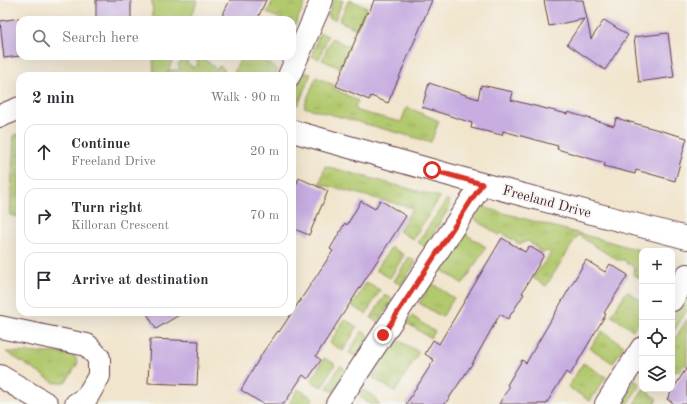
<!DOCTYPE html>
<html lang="en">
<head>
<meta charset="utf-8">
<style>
  body { margin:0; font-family:"Old Standard TT",serif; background:#f7f7f7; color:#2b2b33 }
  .controls { position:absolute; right:12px; bottom:12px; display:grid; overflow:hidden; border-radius:8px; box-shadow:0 4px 16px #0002 }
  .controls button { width:36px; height:36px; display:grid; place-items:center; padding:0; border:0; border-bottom:1px solid #e1e1e2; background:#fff; color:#2b2b33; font:20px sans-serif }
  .stop { position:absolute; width:12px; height:12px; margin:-9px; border:3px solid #d93025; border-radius:50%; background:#fff }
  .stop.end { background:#d93025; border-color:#fff; box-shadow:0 1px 4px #0008 }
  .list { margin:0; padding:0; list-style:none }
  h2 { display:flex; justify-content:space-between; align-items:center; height:52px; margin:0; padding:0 16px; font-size:17px }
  h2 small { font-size:13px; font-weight:400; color:#7c7c81 }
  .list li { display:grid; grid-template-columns:26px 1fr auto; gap:12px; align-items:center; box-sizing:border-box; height:56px; margin:0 8px 8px; padding:0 8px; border:1px solid #e1e1e2; border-radius:12px }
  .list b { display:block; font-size:15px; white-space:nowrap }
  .list p { margin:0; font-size:13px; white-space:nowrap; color:#7c7c81 }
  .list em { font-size:13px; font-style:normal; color:#7c7c81 }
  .icon { flex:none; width:22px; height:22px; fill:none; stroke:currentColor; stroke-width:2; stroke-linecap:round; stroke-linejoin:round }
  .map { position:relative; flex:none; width:687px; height:404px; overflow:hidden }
  .search { position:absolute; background:#fff; box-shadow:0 4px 16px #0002; left:16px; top:16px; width:280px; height:44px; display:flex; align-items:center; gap:10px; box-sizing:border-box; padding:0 14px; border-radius:12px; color:#7c7c81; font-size:15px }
  .panel { position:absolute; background:#fff; box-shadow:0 4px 16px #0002; left:16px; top:72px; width:280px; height:244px; border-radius:12px }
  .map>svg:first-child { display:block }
  .grass { fill:url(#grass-tufts); stroke:#7e744c }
  .park { fill:#b2c96e; stroke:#7e744c }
  .building { fill:#c7ade0 }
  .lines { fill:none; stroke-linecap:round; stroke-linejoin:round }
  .minor-casing { stroke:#633d43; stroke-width:24 }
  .minor { stroke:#fff; stroke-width:22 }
  .route { stroke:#d93025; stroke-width:5 }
  .labels { text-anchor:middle; stroke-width:4; stroke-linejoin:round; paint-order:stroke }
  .street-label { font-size:14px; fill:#4a1f2b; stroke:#f6f6f2 }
</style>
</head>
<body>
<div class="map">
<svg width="687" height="404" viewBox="0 0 687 404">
  <defs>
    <pattern id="grass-tufts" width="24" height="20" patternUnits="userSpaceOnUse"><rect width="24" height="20" fill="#b2c96e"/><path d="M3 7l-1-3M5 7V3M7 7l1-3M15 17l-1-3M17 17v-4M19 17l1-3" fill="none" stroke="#9bac5f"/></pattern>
  </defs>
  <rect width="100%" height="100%" fill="#f6f6f2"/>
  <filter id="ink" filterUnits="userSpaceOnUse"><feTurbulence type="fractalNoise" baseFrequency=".025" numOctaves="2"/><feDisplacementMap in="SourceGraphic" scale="8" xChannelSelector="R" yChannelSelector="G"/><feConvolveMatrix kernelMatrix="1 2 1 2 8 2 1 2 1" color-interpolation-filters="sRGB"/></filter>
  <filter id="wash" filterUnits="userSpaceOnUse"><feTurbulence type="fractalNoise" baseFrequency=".012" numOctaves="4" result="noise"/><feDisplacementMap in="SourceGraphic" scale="16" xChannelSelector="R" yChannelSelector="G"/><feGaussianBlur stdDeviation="0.9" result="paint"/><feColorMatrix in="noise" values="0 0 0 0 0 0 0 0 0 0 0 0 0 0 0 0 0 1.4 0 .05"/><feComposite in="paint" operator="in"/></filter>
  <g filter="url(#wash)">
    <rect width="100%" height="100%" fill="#f1e5cd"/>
    <path class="grass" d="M273,0H306L295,25L292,24V20H283L267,13Z
      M334,0H343L335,20L327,17Z
      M349,0L367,7L357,29L339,21Z
      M320,33L328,36L319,59L311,56Z
      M332,38L350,47L340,68L322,60Z
      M242,56C254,56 269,62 278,70L275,76H167L170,70H180L178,64L187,58V63L194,68L198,63L195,57L209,62L216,69L220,66L224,69L225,74L230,76L234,72Z
      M303,72L311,74L298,105L293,102V98Z
      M316,77L334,85L333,88L358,101L355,106L357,111L401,122L407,107L439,121L431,142L304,107Z
      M20,134V217L10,215L14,135Z
      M325,166L440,197L413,239L399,231L413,208L320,184Z
      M447,199L449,201V208L425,247L418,242Z
      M481,205L489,209L643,251L642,280L633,274L635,268L630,264H627L625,260H617L578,235L546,286L533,278L551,253L548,251L542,253L528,241L519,244L502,233L499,235L474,219Z
      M464,233L486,247L463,284L440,269Z
      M391,247L404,255L390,278L376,270Z
      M409,257L416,262L401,285L394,281Z
      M366,283L380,290L366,314L352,306Z
      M431,283L454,298L442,317L419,303Z
      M627,291L642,301V317L633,330L611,316Z
      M687,294V310L672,334V318Z
      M385,295L393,299L378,323L371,318Z
      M412,316L435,332L430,338L407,323Z
      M344,319L357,327L343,351L330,343Z
      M687,319V365L685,364L680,371H674L672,374V344Z
      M362,331L369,336L356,357L349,353Z
      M602,331L624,346L613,363L590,348Z
      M396,339L419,352L395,392L372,377Z
      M6,352L62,353L74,355L78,363L66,382L55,383Z
      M324,358L335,364L322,387L311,381Z
      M583,363L606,377L590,401L568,387Z
      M340,366L347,370L334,392L327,388Z
      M634,380L640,384L628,404H620Z
      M298,389L313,398L310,404H289Z
      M643,389L657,399L654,404H634Z
      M363,390L375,397L377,402L380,404H370L359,396Z"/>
    <path class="park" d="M152,0H198L189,20H153Z
      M153,56H174L166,76H154Z"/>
    <g id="blocks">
      <path class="building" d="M96,0H131V20H96Z
        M230,0H266L257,20H220Z
        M374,0H432L388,103L371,96L369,100L336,86L367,12L369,13Z
        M544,0H583L591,39L604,20L628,35L605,70L567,44L584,19L549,26Z
        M20,18V56L4,58L0,21Z
        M668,33L674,77L639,82L634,37Z
        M429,83L478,99L481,85L513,92L511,100L567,114L568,112L614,126L616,118L687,138L675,181L636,170L635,174L604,166L605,163L557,149L558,146L503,131L502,135L471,128L472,123L422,107Z
        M299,178L328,191L309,235L292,228V194Z
        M380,200L406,216L316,356L321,360L308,379L303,375L284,404H263L241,390L263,352L278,331L279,332L333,251L330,249L345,223L347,225L361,201L375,209Z
        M502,238L525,252L529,246L544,255L522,293L524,294L508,319L500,314L472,364L445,404H406L434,360L425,354L433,340L439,344Z
        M586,260L605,272L610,264L628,275L604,313L606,314L570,375L566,372L546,404H499L509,387L507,385L522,360L526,363Z
        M146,312H184L156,329Z
        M150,339L199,341L197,385L148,383Z
        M687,367V404H675L667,399Z"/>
    </g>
  </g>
  <g filter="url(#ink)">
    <use href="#blocks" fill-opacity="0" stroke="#633d43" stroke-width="1"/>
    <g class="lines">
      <g class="minor-casing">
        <path id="minor" d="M289,76L322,0
          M0,116L20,108
          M292,131L478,183L687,238
          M672,300L687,275
          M0,327L87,345L99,358V376L87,397L76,404
          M0,376L47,404
          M337,404L482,184
          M606,404L642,348"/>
      </g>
      <use href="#minor" class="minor"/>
    </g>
  </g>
  <g class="lines" filter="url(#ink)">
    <path class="route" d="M383,335L482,184L432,170"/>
  </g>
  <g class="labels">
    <g class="street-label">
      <text transform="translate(547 201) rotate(15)" y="5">Freeland Drive</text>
    </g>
  </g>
</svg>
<div class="controls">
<button>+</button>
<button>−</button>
<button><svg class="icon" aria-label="locate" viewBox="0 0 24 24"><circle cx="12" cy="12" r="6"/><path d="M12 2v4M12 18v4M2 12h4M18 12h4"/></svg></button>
<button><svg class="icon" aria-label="layers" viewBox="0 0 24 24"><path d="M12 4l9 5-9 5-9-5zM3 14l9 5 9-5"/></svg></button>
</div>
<div class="stop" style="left:432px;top:170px"></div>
<div class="stop end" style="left:383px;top:335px"></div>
<div class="search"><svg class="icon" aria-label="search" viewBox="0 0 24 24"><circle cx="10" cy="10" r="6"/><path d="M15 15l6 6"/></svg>Search here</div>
<section class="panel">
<h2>2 min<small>Walk · 90 m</small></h2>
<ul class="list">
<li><svg class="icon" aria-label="ahead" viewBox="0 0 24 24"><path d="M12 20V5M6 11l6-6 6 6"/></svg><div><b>Continue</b><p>Freeland Drive</p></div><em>20 m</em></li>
<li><svg class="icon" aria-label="right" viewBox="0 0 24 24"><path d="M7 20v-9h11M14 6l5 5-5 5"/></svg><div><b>Turn right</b><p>Killoran Crescent</p></div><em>70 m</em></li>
<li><svg class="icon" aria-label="arrive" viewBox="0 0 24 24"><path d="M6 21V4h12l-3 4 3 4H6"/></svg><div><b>Arrive at destination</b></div></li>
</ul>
</section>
</div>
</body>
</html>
